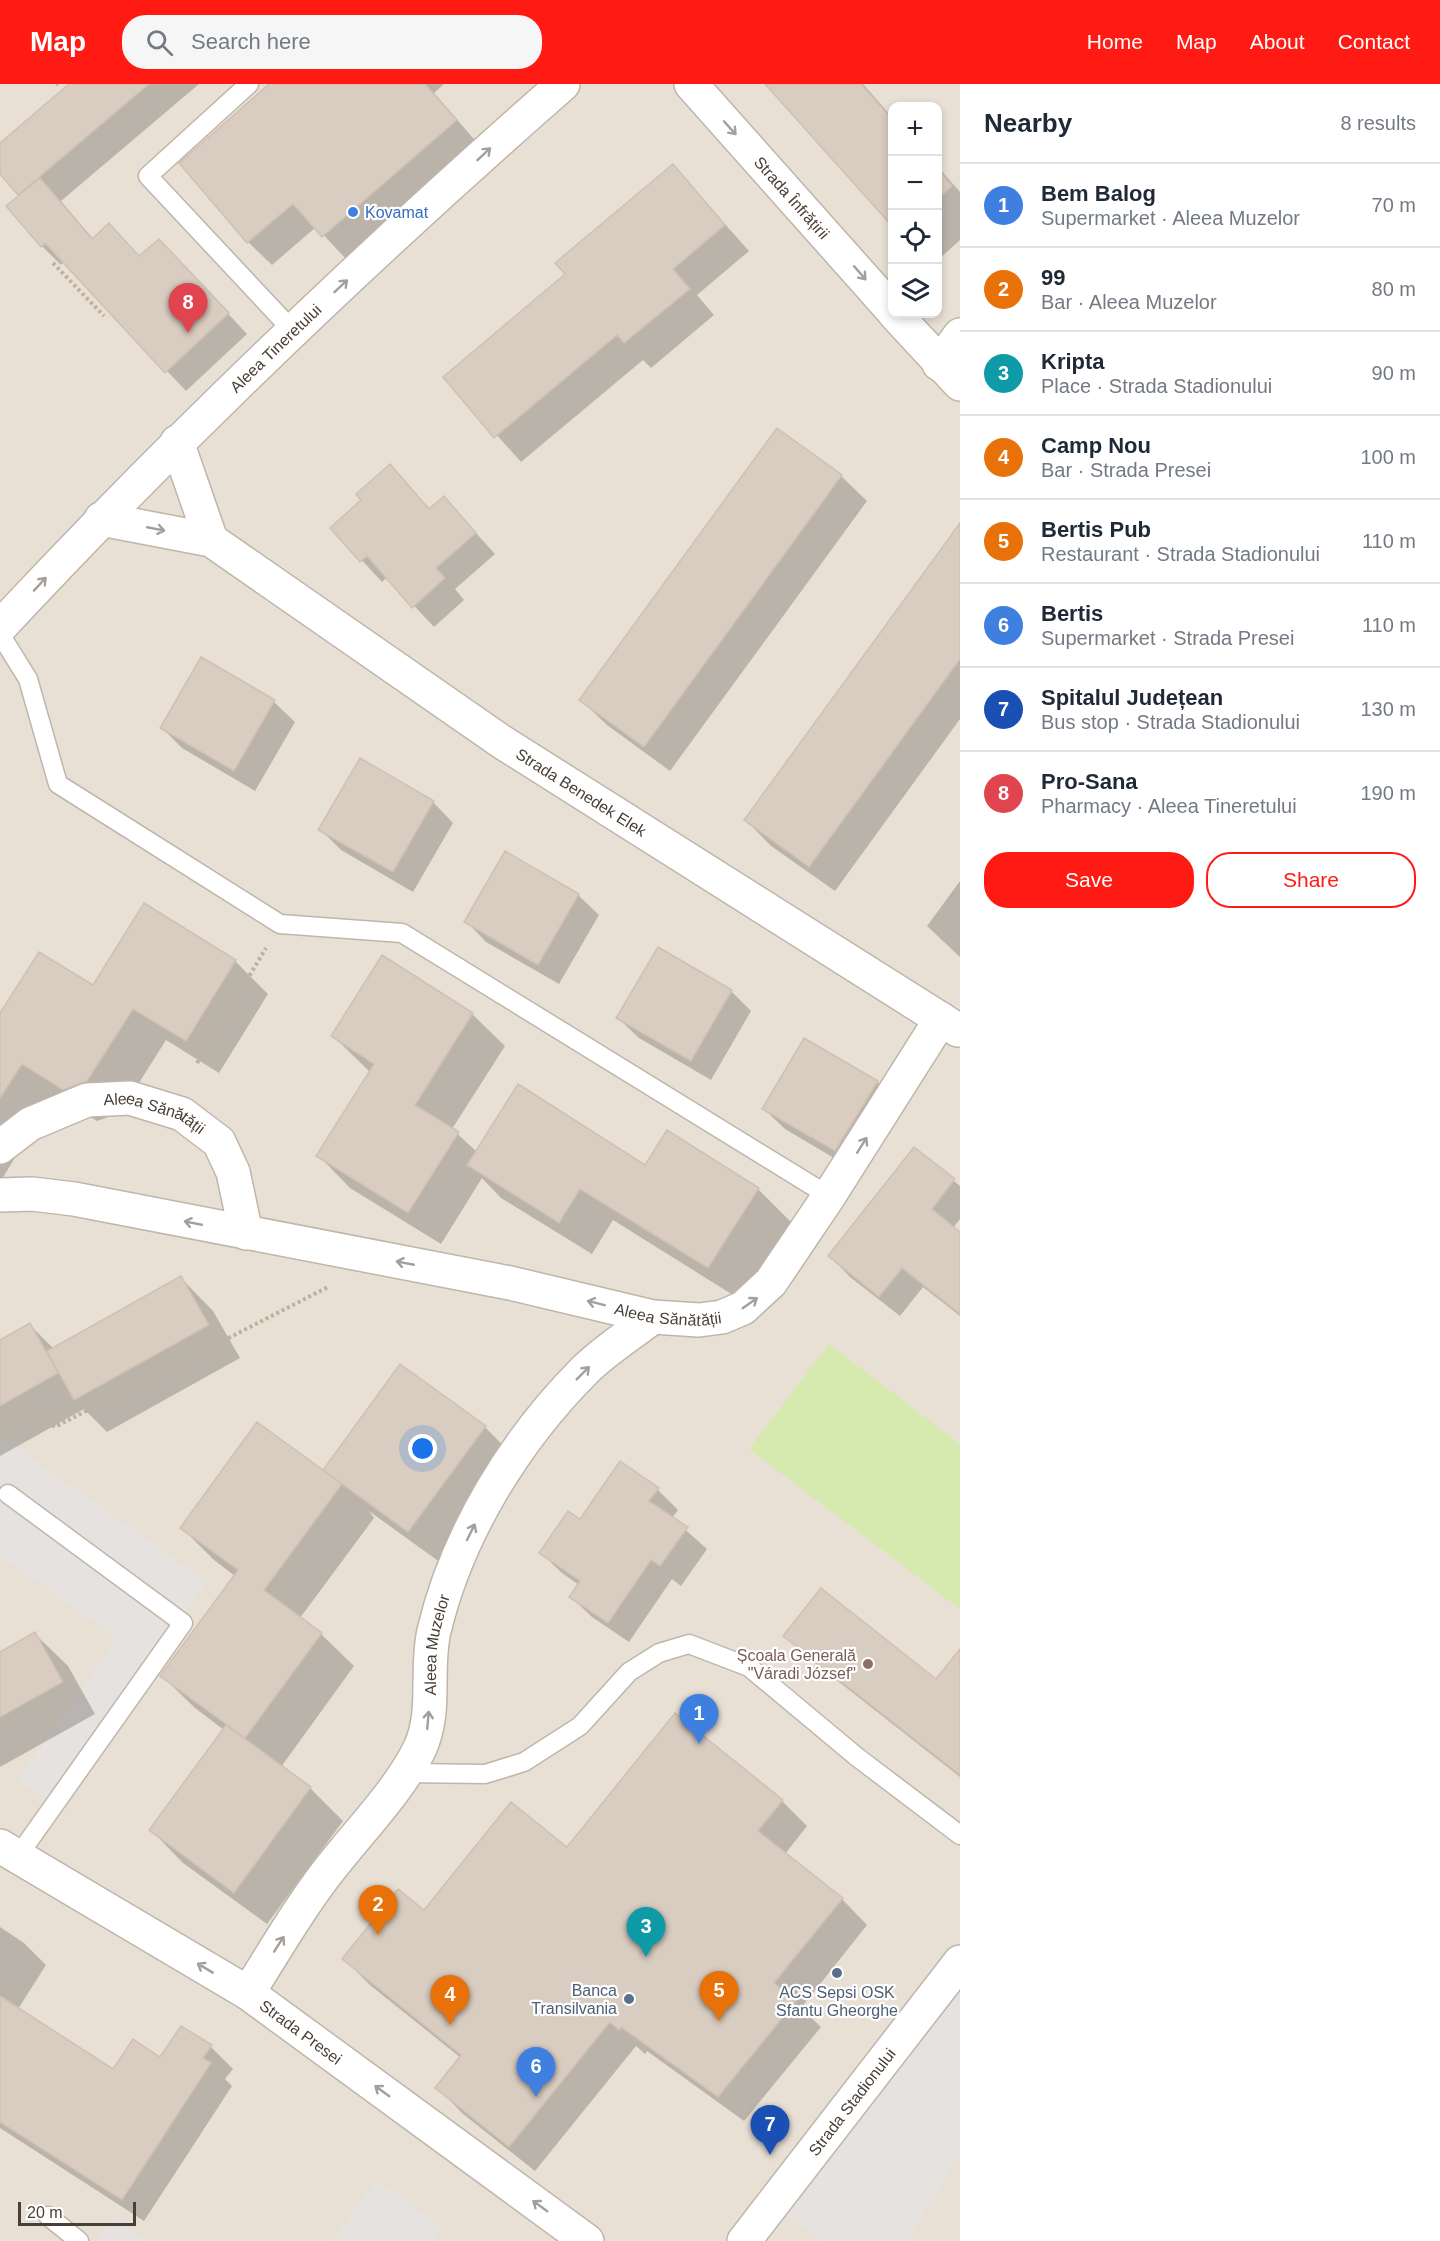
<!DOCTYPE html>
<html lang="en">
<head>
<meta charset="utf-8">
<style>
  body { margin:0; font-family:Helvetica,sans-serif; background:#f6f6f7; color:#1f2937 }
  .controls { position:absolute; right:18px; top:18px; display:grid; overflow:hidden; border-radius:12px; box-shadow:0 3px 9px #0003 }
  .controls button { width:54px; height:54px; display:grid; place-items:center; padding:0; border:0; border-bottom:2px solid #e0e1e3; background:#fff; color:#1f2937; font:30px sans-serif }
  .scale { position:absolute; left:18px; bottom:15px; width:118px; box-sizing:border-box; padding-left:6px; border:3px solid #483f36; border-top:0; font-size:16px; line-height:21px; white-space:nowrap; color:#483f36; -webkit-text-stroke:4px #fff; paint-order:stroke }
  .you { position:absolute; left:423px; top:1365px; width:21px; height:21px; margin:-15px; border:4px solid #fff; border-radius:50%; background:#1a73e8; box-shadow:0 0 0 9px #1a73e833 }
  .badge { display:grid; place-items:center; width:39px; height:39px; border-radius:50%; background:#ff1a14; color:#fff; font-size:20px; font-weight:700 }
  .pin { position:absolute; translate:-50% -50px; filter:drop-shadow(0 2px 3px #0008) }
  .pin::after { content:''; position:absolute; top:32px; width:21px; height:18px; background:inherit; clip-path:polygon(0 0,100% 0,50% 100%) }
  .list { margin:0; padding:0; list-style:none }
  h2 { display:flex; justify-content:space-between; align-items:center; height:78px; margin:0; padding:0 24px; font-size:26px }
  h2 small { font-size:20px; font-weight:400; color:#747a83 }
  .list li { display:grid; grid-template-columns:39px 1fr auto; gap:18px; align-items:center; box-sizing:border-box; height:84px; padding:0 24px; border-top:2px solid #e0e1e3 }
  .list b { display:block; font-size:22px; white-space:nowrap }
  .list p { margin:0; font-size:20px; white-space:nowrap; color:#747a83 }
  .list em { font-size:20px; font-style:normal; color:#747a83 }
  .actions { display:flex; gap:12px; padding:18px 24px }
  .actions a { flex:1; padding:14px 0; border:2px solid #ff1a14; border-radius:24px; text-align:center; font-size:21px; color:#ff1a14 }
  .actions .main { background:#ff1a14; color:#fff }
  .icon { flex:none; width:33px; height:33px; fill:none; stroke:currentColor; stroke-width:2; stroke-linecap:round; stroke-linejoin:round }
  .map { position:relative; flex:none; width:960px; height:2157px; overflow:hidden }
  header { display:flex; align-items:center; gap:36px; box-sizing:border-box; height:84px; padding:0 30px; background:#ff1a14; color:#fff }
  header strong { font-size:28px }
  nav { display:flex; gap:33px; margin-inline-start:auto; font-size:21px }
  .search { width:420px; height:54px; background:#f6f6f7; display:flex; align-items:center; gap:15px; box-sizing:border-box; padding:0 21px; border-radius:24px; color:#747a83; font-size:22px }
  main { display:flex }
  aside { flex:1; background:#fff }
  .map>svg:first-child { display:block }
  .residential { fill:#e8e0d5; fill-rule:evenodd }
  .green { fill:#d6e9af }
  .parking { fill:#e5e2df }
  .shadow { fill:#0003 }
  .building { fill:#d9ccc0; stroke:#d1c0b0; stroke-width:1.5 }
  .lines { fill:none; stroke-linecap:round; stroke-linejoin:round }
  .service-casing { stroke:#c0b5aa; stroke-width:21 }
  .minor-casing { stroke:#c0b5aa; stroke-width:36 }
  .path { stroke:#c2af9b; stroke-width:4; stroke-dasharray:3 3; stroke-linecap:butt }
  .service { stroke:#fff; stroke-width:18 }
  .minor { stroke:#fff; stroke-width:33 }
  .oneway { stroke:#a49f9a }
  .shop-dot { fill:#3f7fe0; stroke:#fff; stroke-width:2 }
  .education-dot { fill:#8d6e63; stroke:#fff; stroke-width:2 }
  .service-dot { fill:#5c6f8a; stroke:#fff; stroke-width:2 }
  .labels { text-anchor:middle; stroke-width:4.5; stroke-linejoin:round; paint-order:stroke }
  .street-label { font-size:16px; fill:#483f36; stroke:#fff }
  .shop-label { font-size:16px; fill:#366cbe; stroke:#fff; text-anchor:start }
  .education-label { font-size:16px; fill:#785e54; stroke:#fff; text-anchor:end }
  .service-label { font-size:16px; fill:#4e5e75; stroke:#fff; text-anchor:end }
</style>
</head>
<body>
<header>
<strong>Map</strong>
<div class="search"><svg class="icon" aria-label="search" viewBox="0 0 24 24"><circle cx="10" cy="10" r="6"/><path d="M15 15l6 6"/></svg>Search here</div>
<nav><a>Home</a><a>Map</a><a>About</a><a>Contact</a></nav>
</header>
<main>
<div class="map">
<svg width="960" height="2157" viewBox="0 0 960 2157">
  <rect width="100%" height="100%" fill="#f4efe8"/>
  <path class="residential" d="M0,0H960V2157H0ZM892,22H938V230H892Z"/>
  <path class="green" d="M829,1260L960,1360V1525L749,1365Z"/>
  <path class="parking" d="M5,1355L207,1498L49,1718L17,1696L117,1555L0,1471V1361Z
    M960,1906V2070L908,2157H822L781,2129Z
    M377,2096L442,2143L432,2157H332Z
    M114,2132L147,2157H100L97,2155Z"/>
  <path class="shadow" d="M72,0H199L61,117L94,156L140,173L178,176L247,250L186,307L64,178L61,181L42,162L21,112L0,88V61Z
    M272,0H444L434,9L479,61L346,175L316,143L272,181L248,158Z
    M767,0H863L892,33V140Z
    M673,82L749,167L697,211L714,231L651,284L643,276L521,378L445,293L567,190Z
    M938,83L960,108V156L938,176Z
    M390,382L431,426L444,414L495,470L455,505L464,516L434,543L387,493L382,498L332,444L363,416Z
    M841,392L867,417L670,687L607,641L581,616Z
    M960,478V635L835,807L771,762L746,736Z
    M202,575L274,618L295,638L255,707L182,664L162,644Z
    M433,718L453,739L413,808L341,766L320,745Z
    M960,797V873L927,842Z
    M578,811L599,831L559,900L486,858L466,837Z
    M145,821L235,877L268,910L219,989L166,956L120,1029L97,1037L54,1011L0,1098V932L93,903Z
    M731,907L751,927L711,996L639,954L618,934Z
    M472,930L505,962L452,1045L477,1068L646,1083L758,1105L791,1138L741,1216L613,1136L592,1170L501,1114L482,1094L441,1160L350,1104L318,1071L370,988L333,952Z
    M877,998L897,1018L856,1087L785,1045L764,1025Z
    M915,1065L960,1102V1135L953,1144L960,1149V1232L923,1203L900,1232L850,1193L830,1172Z
    M181,1194L213,1227L240,1274L107,1348L84,1325L0,1372V1257L30,1241L54,1265Z
    M485,1343L517,1376L441,1479L369,1427L374,1434L300,1534L321,1550L354,1582L281,1683L310,1704L343,1737L267,1840L183,1779L151,1746L224,1646L195,1624L162,1592L235,1492L214,1476L182,1444L331,1391Z
    M658,1406L678,1426L672,1434L707,1465L681,1502L672,1495L629,1558L592,1533L571,1513L579,1501L562,1489L541,1469L581,1437Z
    M35,1550L68,1582L95,1630L0,1683V1570Z
    M785,1551L936,1597L960,1568V1693L806,1572Z
    M782,1717L807,1742L785,1770L842,1815L867,1841L801,1924L821,1943L744,2037L647,1967L645,1970L636,1962L535,2087L462,2029L437,2003L461,1974L370,1901L344,1875L424,1828L568,1765Z
    M0,1843L24,1859L46,1881L18,1925L114,1987L211,1963L233,1985L225,1995L232,2002L144,2137L0,2044Z"/>
  <path class="building" d="M69,0H149L18,111L0,90V59Z
    M269,0H425L457,36L322,153L293,120L247,159L179,79Z
    M765,0H861L892,35V142Z
    M673,80L725,141L673,185L690,205L624,259L617,251L494,354L443,293L565,190L555,179Z
    M938,85L952,102L938,115Z
    M40,94L92,155L109,139L139,172L159,155L229,229L165,289L45,159L41,163L6,122Z
    M777,344L842,391L644,663L579,616Z
    M390,380L429,425L444,412L476,449L436,484L445,494L412,524L367,472L360,478L330,444L361,416L356,410Z
    M960,439V575L809,783L744,736Z
    M201,573L275,616L234,687L160,644Z
    M360,674L434,717L393,788L318,746Z
    M505,767L579,810L538,881L464,838Z
    M144,819L236,876L186,957L133,925L87,997L63,1006L22,980L0,1014V929L39,868L93,901Z
    M658,863L732,906L691,977L616,934Z
    M382,871L473,929L415,1021L459,1048L408,1129L316,1072L374,980L331,952Z
    M804,954L878,997L835,1067L762,1025Z
    M518,1000L645,1081L667,1046L759,1104L708,1184L580,1105L559,1139L467,1081Z
    M914,1063L955,1095L932,1125L960,1148V1230L902,1184L879,1213L828,1172Z
    M181,1192L209,1241L74,1316L47,1267Z
    M30,1239L58,1289L0,1322V1256Z
    M400,1280L486,1342L408,1448L323,1386Z
    M257,1338L342,1400L264,1506L322,1549L245,1654L160,1592L238,1486L180,1444Z
    M620,1377L659,1404L649,1417L688,1443L660,1482L651,1476L608,1539L569,1513L580,1497L539,1469L568,1427L580,1435Z
    M821,1504L936,1595L960,1565V1691L783,1552Z
    M35,1548L63,1598L0,1633V1568Z
    M675,1629L783,1716L758,1747L843,1814L774,1899L796,1917L718,2013L621,1943L619,1946L610,1938L509,2063L435,2004L461,1971L342,1875L398,1805L424,1826L511,1718L567,1763Z
    M226,1641L311,1703L234,1809L149,1746Z
    M0,1912L113,1985L133,1955L160,1973L181,1942L212,1961L203,1974L211,1979L122,2116L0,2038Z"/>
  <g class="lines">
    <g class="service-casing">
      <path id="service" d="M249,0L148,92L293,247
        M0,550L28,595L58,700L280,840L402,849L829,1112
        M8,1410L183,1539L18,1772
        M405,1689L485,1690L524,1678L580,1642L629,1588L659,1569L689,1560L749,1583L857,1673L960,1751
        M48,2132L79,2157"/>
    </g>
    <g class="minor-casing">
      <g id="minor">
        <path id="s1" d="M691,0L892,226"/>
        <path d="M895,230L960,300"/>
        <path d="M939,280L960,251"/>
        <path d="M177,358L211,456"/>
        <path id="s2" d="M101,435L211,456L502,658L958,946"/>
        <path id="s3" d="M0,543C178,352 367,172 563,0"/>
        <path id="s4" d="M0,1063L30,1040L87,1016L130,1014L182,1030L219,1058L233,1088L246,1149"/>
        <path id="s5" d="M0,1111L32,1110L74,1115L510,1199L653,1233L699,1236L722,1233L743,1224L771,1198L829,1112L941,935"/>
        <path id="s6" d="M0,1762L248,1909L587,2157"/>
        <path id="s7" d="M248,1909C271,1873 292,1836 317,1802C348,1758 397,1712 420,1664C437,1627 425,1585 434,1547C457,1450 515,1356 585,1286C605,1266 631,1250 653,1233"/>
        <path id="s8" d="M744,2157L960,1878"/>
      </g>
    </g>
    <path class="path" d="M57,0L58,1
      M53,179L104,232
      M197,979L266,864
      M0,1342L31,1327L55,1343L328,1203"/>
    <use href="#service" class="service"/>
    <use href="#minor" class="minor"/>
  </g>
  <defs><path id="oneway-shaft" d="M-6 0H5M1.5-3L5.5 0L1.5 3" fill="none" stroke-width="1.6" stroke-linecap="round" stroke-linejoin="round" transform="scale(1.5)"/></defs>
  <g class="oneway">
    <use href="#oneway-shaft" transform="translate(730 44) rotate(48)"/>
    <use href="#oneway-shaft" transform="translate(484 70) rotate(-43)"/>
    <use href="#oneway-shaft" transform="translate(860 189) rotate(49)"/>
    <use href="#oneway-shaft" transform="translate(341 202) rotate(-43)"/>
    <use href="#oneway-shaft" transform="translate(156 445) rotate(11)"/>
    <use href="#oneway-shaft" transform="translate(40 500) rotate(-47)"/>
    <use href="#oneway-shaft" transform="translate(862 1061) rotate(-58)"/>
    <use href="#oneway-shaft" transform="translate(193 1139) rotate(-169)"/>
    <use href="#oneway-shaft" transform="translate(405 1179) rotate(-169)"/>
    <use href="#oneway-shaft" transform="translate(596 1219) rotate(-166)"/>
    <use href="#oneway-shaft" transform="translate(750 1219) rotate(-35)"/>
    <use href="#oneway-shaft" transform="translate(583 1289) rotate(-45)"/>
    <use href="#oneway-shaft" transform="translate(471 1448) rotate(-64)"/>
    <use href="#oneway-shaft" transform="translate(428 1636) rotate(-85)"/>
    <use href="#oneway-shaft" transform="translate(279 1860) rotate(-57)"/>
    <use href="#oneway-shaft" transform="translate(205 1884) rotate(-149)"/>
    <use href="#oneway-shaft" transform="translate(382 2007) rotate(-144)"/>
    <use href="#oneway-shaft" transform="translate(540 2122) rotate(-144)"/>
  </g>
  <circle class="shop-dot" cx="353" cy="128" r="6"/>
  <circle class="education-dot" cx="868" cy="1580" r="6"/>
  <g class="service-dot">
    <circle cx="837" cy="1889" r="6"/>
    <circle cx="629" cy="1915" r="6"/>
  </g>
  <g class="labels">
    <g class="street-label">
      <text dy="6" stroke="none"><textPath href="#s1" startOffset="152">Strada Înfrățirii</textPath></text>
      <text dy="6" stroke="none"><textPath href="#s3" startOffset="392">Aleea Tineretului</textPath></text>
      <text dy="6" stroke="none"><textPath href="#s2" startOffset="560">Strada Benedek Elek</textPath></text>
      <text dy="6" stroke="none"><textPath href="#s4" startOffset="170">Aleea Sănătății</textPath></text>
      <text dy="6" stroke="none"><textPath href="#s5" startOffset="680">Aleea Sănătății</textPath></text>
      <text dy="6" stroke="none"><textPath href="#s7" startOffset="405">Aleea Muzelor</textPath></text>
      <text dy="6" stroke="none"><textPath href="#s6" startOffset="354">Strada Presei</textPath></text>
      <text dy="6" stroke="none"><textPath href="#s8" startOffset="176">Strada Stadionului</textPath></text>
    </g>
    <g class="shop-label">
      <text x="365" y="134">Kovamat</text>
    </g>
    <g class="education-label">
      <text x="856" y="1577">Școala Generală<tspan x="856" dy="18">"Váradi József"</tspan></text>
    </g>
    <g class="service-label">
      <text x="617" y="1912">Banca<tspan x="617" dy="18">Transilvania</tspan></text>
      <text x="837" y="1914" text-anchor="middle">ACS Sepsi OSK<tspan x="837" dy="18">Sfantu Gheorghe</tspan></text>
    </g>
  </g>
</svg>
<div class="controls">
<button>+</button>
<button>−</button>
<button><svg class="icon" aria-label="locate" viewBox="0 0 24 24"><circle cx="12" cy="12" r="6"/><path d="M12 2v4M12 18v4M2 12h4M18 12h4"/></svg></button>
<button><svg class="icon" aria-label="layers" viewBox="0 0 24 24"><path d="M12 4l9 5-9 5-9-5zM3 14l9 5 9-5"/></svg></button>
</div>
<div class="scale">20 m</div>
<div class="you"></div>
<div class="pin badge" style="left:699px;top:1660px;background:#3f7fe0">1</div>
<div class="pin badge" style="left:378px;top:1851px;background:#e8710a">2</div>
<div class="pin badge" style="left:646px;top:1873px;background:#0f9aa8">3</div>
<div class="pin badge" style="left:450px;top:1941px;background:#e8710a">4</div>
<div class="pin badge" style="left:719px;top:1937px;background:#e8710a">5</div>
<div class="pin badge" style="left:536px;top:2013px;background:#3f7fe0">6</div>
<div class="pin badge" style="left:770px;top:2071px;background:#1a4fb4">7</div>
<div class="pin badge" style="left:188px;top:249px;background:#e0444e">8</div>
</div>
<aside>
<h2>Nearby<small>8 results</small></h2>
<ul class="list">
<li><span class="badge" style="background:#3f7fe0">1</span><div><b>Bem Balog</b><p>Supermarket · Aleea Muzelor</p></div><em>70 m</em></li>
<li><span class="badge" style="background:#e8710a">2</span><div><b>99</b><p>Bar · Aleea Muzelor</p></div><em>80 m</em></li>
<li><span class="badge" style="background:#0f9aa8">3</span><div><b>Kripta</b><p>Place · Strada Stadionului</p></div><em>90 m</em></li>
<li><span class="badge" style="background:#e8710a">4</span><div><b>Camp Nou</b><p>Bar · Strada Presei</p></div><em>100 m</em></li>
<li><span class="badge" style="background:#e8710a">5</span><div><b>Bertis Pub</b><p>Restaurant · Strada Stadionului</p></div><em>110 m</em></li>
<li><span class="badge" style="background:#3f7fe0">6</span><div><b>Bertis</b><p>Supermarket · Strada Presei</p></div><em>110 m</em></li>
<li><span class="badge" style="background:#1a4fb4">7</span><div><b>Spitalul Județean</b><p>Bus stop · Strada Stadionului</p></div><em>130 m</em></li>
<li><span class="badge" style="background:#e0444e">8</span><div><b>Pro-Sana</b><p>Pharmacy · Aleea Tineretului</p></div><em>190 m</em></li>
</ul>
<div class="actions"><a class="main">Save</a><a>Share</a></div>
</aside>
</main>
</body>
</html>
